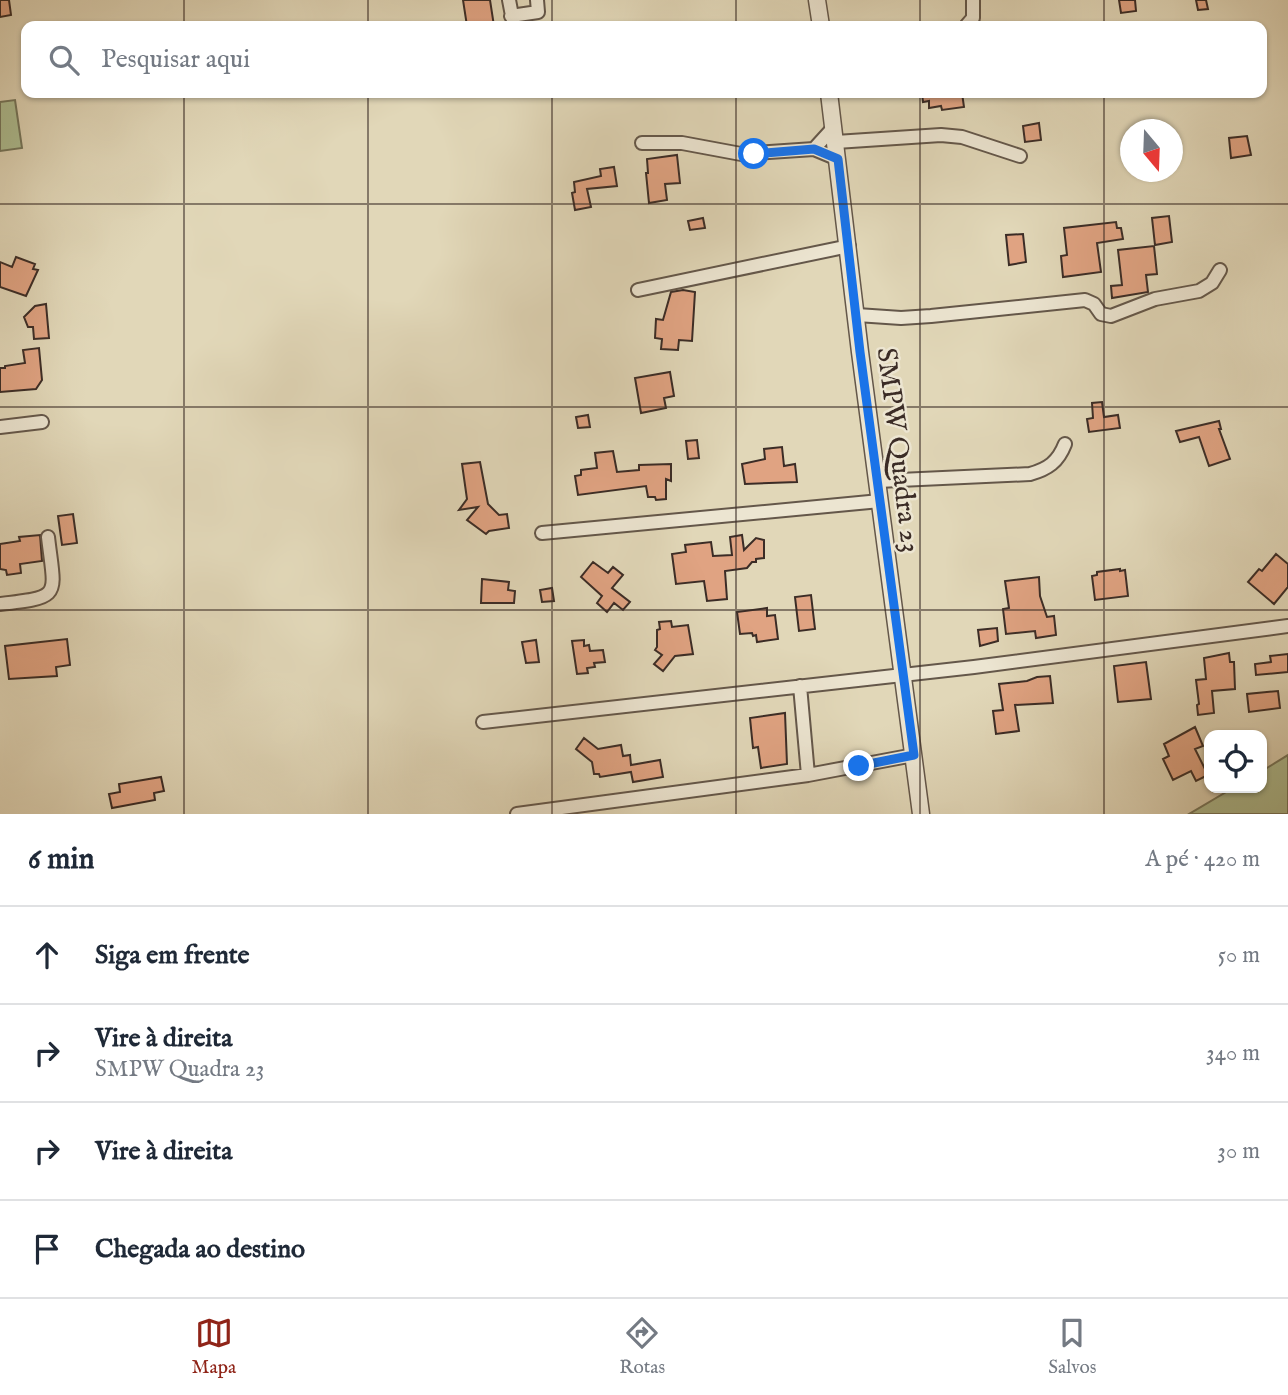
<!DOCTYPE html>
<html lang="pt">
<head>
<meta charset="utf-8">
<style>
  body { margin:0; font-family:"IM FELL English",serif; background:#f2f2f3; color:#1f2937 }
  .controls { position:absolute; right:21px; bottom:21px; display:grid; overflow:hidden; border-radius:14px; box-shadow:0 2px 5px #0004 }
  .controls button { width:63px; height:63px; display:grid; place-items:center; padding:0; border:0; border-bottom:2px solid #e0e1e3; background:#fff; color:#1f2937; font:35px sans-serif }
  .compass { position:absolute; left:1120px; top:119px; width:63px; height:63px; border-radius:50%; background:#fff; box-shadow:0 2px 5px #0004; rotate:161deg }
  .stop { position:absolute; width:21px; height:21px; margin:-16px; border:5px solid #1a73e8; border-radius:50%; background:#fff }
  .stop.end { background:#1a73e8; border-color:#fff; box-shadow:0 2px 7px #0008 }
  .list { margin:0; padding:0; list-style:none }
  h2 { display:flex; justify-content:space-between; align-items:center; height:91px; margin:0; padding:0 28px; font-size:30px }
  h2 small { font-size:23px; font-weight:400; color:#747a83 }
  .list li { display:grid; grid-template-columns:46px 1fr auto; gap:21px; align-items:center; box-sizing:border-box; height:98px; padding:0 28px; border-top:2px solid #e0e1e3 }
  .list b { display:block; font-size:26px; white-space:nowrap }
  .list p { margin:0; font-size:23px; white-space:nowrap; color:#747a83 }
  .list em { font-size:23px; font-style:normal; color:#747a83 }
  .icon { flex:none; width:38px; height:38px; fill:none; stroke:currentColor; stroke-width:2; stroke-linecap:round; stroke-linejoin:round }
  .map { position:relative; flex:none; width:1288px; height:814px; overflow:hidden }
  .search { position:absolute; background:#fff; box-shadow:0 2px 5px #0004; left:21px; right:21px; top:21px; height:77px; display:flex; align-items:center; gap:18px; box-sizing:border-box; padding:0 24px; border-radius:14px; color:#747a83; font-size:26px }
  .sheet { height:483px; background:#fff }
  nav { display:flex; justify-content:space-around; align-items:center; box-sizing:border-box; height:98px; border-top:2px solid #e0e1e3; background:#fff; font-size:19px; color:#747a83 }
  nav a { display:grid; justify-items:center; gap:4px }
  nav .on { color:#8f2418 }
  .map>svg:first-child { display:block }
  .green { fill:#aebf93; stroke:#74765c; stroke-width:2 }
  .building { fill:#e0a382; stroke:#3b2c26; stroke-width:2 }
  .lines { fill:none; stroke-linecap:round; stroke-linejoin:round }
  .minor-casing { stroke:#64574a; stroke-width:16 }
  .tertiary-casing { stroke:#64574a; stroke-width:19 }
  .minor { stroke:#ece5d1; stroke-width:12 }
  .tertiary { stroke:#ece5d1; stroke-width:16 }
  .route { stroke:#1a73e8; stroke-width:9 }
  .grid { fill:none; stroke:#3b2c26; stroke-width:2; stroke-opacity:0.55 }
  .labels { text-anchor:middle; stroke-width:5; stroke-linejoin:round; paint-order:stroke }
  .street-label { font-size:28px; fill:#3b2c26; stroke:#ece5d1 }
</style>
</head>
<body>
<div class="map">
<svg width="1288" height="814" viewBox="0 0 1288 814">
  <rect width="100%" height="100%" fill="#e1d7b8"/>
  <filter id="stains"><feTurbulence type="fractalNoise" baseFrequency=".00286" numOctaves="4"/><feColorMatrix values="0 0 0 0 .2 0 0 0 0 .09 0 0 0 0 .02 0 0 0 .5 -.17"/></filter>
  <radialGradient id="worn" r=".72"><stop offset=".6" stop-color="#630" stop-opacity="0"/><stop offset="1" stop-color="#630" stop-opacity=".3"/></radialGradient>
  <path class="green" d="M15,100L22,148L0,151V102Z
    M1288,755V814H1189L1233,788H1262V771Z"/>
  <path class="building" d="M0,0H9L11,15L0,17Z
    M463,0H490L494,26H467Z
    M1119,0H1135L1136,11L1121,13Z
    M1196,0H1206L1208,9L1198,10Z
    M922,93H962L964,107L942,110L941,106L929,108V101L923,102Z
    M1039,123L1041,140L1025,142L1023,126Z
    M1247,136L1251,155L1231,158L1229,138Z
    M677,155L680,183L665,184L667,200L649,203L646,173H648L647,159Z
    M614,167L617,186L587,189L591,207L575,210L572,193L575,192L574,182L601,176L600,169Z
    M1169,216L1172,242L1155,245L1152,218Z
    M703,218L705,228L690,230L688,221Z
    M1116,222L1117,228H1121L1123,239L1097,243L1101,272L1063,277L1061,256L1067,255L1064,228Z
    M1023,234L1026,262L1009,265L1006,235Z
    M1154,246L1157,274L1146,275L1148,292L1112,298L1111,286L1122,285L1118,250Z
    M16,257L35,264L33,269L38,270L26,296L0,287V262L12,267Z
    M683,290L695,292L692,341L679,340L678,350L661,349L662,339L655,338L656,319L663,320L671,292Z
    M46,304L49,338L34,339L33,327H28L24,317L35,306Z
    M39,348L42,380L36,389L0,392V368H5V366L25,363L23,350Z
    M670,372L674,396L664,398L666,408L641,413L635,378Z
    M1102,402L1104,417L1118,415L1120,428L1089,432L1087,419L1093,418L1092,403Z
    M588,415L590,427L578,428L576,417Z
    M1219,421L1221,429H1219L1230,459L1209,466L1199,437L1180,442L1176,431Z
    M697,440L699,458L688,459L686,441Z
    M782,447L784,466L795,464L797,482L745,484L742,464L765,459L764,449Z
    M613,451L617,472L639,470V465L671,464V481L666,479V499L656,500L655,497H648L646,486L578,495L575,476L581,475V470L597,468L595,453Z
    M480,462L488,504L499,515L507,514L509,528L489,531L486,534L467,520L478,507L459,510L467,499L462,464Z
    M73,514L77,543L62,545L58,516Z
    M40,535L42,561L20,564L21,573L7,575L6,570L0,569V544L20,541L19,537Z
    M742,535L744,550L756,538L764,540V558L756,559V562H752L747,568L725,571L727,599L707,601L704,581L676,584L672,554L686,552L685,545L711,542L713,556L732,555L730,537Z
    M1276,554L1288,564V587L1274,604L1248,582L1259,569L1262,571Z
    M593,562L608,573L613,567L623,575L612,588L630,602L623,610L614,603L607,612L597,603L602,596L581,577Z
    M1120,569V571L1125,570L1128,596L1095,600L1092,576L1097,575V572Z
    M1039,577L1040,596L1047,617L1054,616L1056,635L1036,638L1035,631L1006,634L1003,609L1009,608L1005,581Z
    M482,579L509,582L508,590L515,591L514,603H481Z
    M552,588L554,601L542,602L540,590Z
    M811,595L815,629L799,631L795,597Z
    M767,608V616L775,615L778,639L757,642L756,635L753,636L752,633L740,634L737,612Z
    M671,621L672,627L688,625L693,654L675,656L663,671L654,664L662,655L655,650L657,647V630L660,629L659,622Z
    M997,628L998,641L980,646L978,630Z
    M67,639L70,665L56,667L57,676L9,679L5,646Z
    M536,640L539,662L526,663L522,642Z
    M584,640V646L589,645L590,651L603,650L605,662L594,663L595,667L587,668L588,673L577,674L572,641Z
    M1229,653L1230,662H1234L1235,689L1212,691L1214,713L1198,715L1197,705L1199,704L1196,680L1206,679L1204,658Z
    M1288,654V672L1256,675L1255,664L1271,662L1270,656Z
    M1146,662L1151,699L1118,702L1114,666Z
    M1050,676L1053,703L1015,705L1019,731L996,734L993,711L1003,710L999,684L1027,681L1037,677Z
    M1278,691L1280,708L1249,712L1247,694Z
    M785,713L787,764L761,768L758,747L753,748L750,718Z
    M1195,727L1203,746L1195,749L1208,775L1196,781L1191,771L1173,780L1163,759L1169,756L1164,744Z
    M584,738L598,749L621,745L623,756L630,755L631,765L660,760L663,777L633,782L631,772L600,777L599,774H594L592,762L576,749Z
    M161,777L164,791L154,793L155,800L112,808L109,794L120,792L119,784Z"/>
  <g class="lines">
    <g class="minor-casing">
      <path id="minor" d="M509,0L514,26
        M511,16L538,12L537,0
        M966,26L973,18V0
        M836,142L941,135L962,137L1020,156
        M642,143H682L741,154L814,149L838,159
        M814,149L834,127
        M638,290L849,246
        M857,315L901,318L931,316L1085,300L1094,304L1101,314L1111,316L1155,299L1199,291L1212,283L1220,270
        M0,427L42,422
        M878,481L1030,474C1048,469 1058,462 1065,444
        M542,533L880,501
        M0,604C63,597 55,597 48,537
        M800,686L808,775
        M483,722L974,667L1288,626
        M517,814L808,775L914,755"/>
    </g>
    <g class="tertiary-casing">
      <path id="tertiary" d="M817,0L821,26
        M829,93L860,352L921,814"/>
    </g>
    <use href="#minor" class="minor"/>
    <use href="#tertiary" class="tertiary"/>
  </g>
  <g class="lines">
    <path class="route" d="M754,154L814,149L838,159L860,352L914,755L859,766"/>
  </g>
  <path class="grid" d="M184,0V26M368,0V26M552,0V26M736,0V26M920,0V26M1104,0V26M184,93V814M368,93V814M552,93V814M736,93V814M920,93V814M1104,93V814M0,204H1288M0,407H1288M0,610H1288"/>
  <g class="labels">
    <g class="street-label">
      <text transform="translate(900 450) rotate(83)" y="10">SMPW Quadra 23</text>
    </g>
  </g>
  <rect width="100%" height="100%" filter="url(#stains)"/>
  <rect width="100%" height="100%" fill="url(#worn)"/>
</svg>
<div class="controls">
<button><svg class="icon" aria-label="locate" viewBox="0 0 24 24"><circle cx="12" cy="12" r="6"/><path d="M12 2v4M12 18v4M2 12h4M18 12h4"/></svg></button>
</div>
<svg class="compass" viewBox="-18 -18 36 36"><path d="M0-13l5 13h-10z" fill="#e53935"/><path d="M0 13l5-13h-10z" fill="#747a83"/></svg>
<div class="stop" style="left:754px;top:154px"></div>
<div class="stop end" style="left:859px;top:766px"></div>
<div class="search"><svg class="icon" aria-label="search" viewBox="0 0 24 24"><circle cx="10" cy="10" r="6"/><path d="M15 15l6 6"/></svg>Pesquisar aqui</div>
</div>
<section class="sheet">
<h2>6 min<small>A pé · 420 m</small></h2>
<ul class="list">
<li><svg class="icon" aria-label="ahead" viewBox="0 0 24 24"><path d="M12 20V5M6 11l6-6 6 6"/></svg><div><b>Siga em frente</b></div><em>50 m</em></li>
<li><svg class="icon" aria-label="right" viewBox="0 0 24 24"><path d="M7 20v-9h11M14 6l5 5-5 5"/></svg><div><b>Vire à direita</b><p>SMPW Quadra 23</p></div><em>340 m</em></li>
<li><svg class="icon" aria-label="right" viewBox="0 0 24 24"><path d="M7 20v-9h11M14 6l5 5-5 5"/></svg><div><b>Vire à direita</b></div><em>30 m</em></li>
<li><svg class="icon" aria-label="arrive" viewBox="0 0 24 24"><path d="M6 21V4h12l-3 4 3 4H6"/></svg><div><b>Chegada ao destino</b></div></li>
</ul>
</section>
<nav>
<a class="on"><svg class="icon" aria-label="map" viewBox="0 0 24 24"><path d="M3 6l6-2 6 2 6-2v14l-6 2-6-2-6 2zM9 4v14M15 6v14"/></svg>Mapa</a>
<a><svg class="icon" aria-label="directions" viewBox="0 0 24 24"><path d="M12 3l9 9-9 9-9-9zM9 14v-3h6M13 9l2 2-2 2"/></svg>Rotas</a>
<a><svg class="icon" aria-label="saved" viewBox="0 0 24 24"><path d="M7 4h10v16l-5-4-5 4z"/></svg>Salvos</a>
</nav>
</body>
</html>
